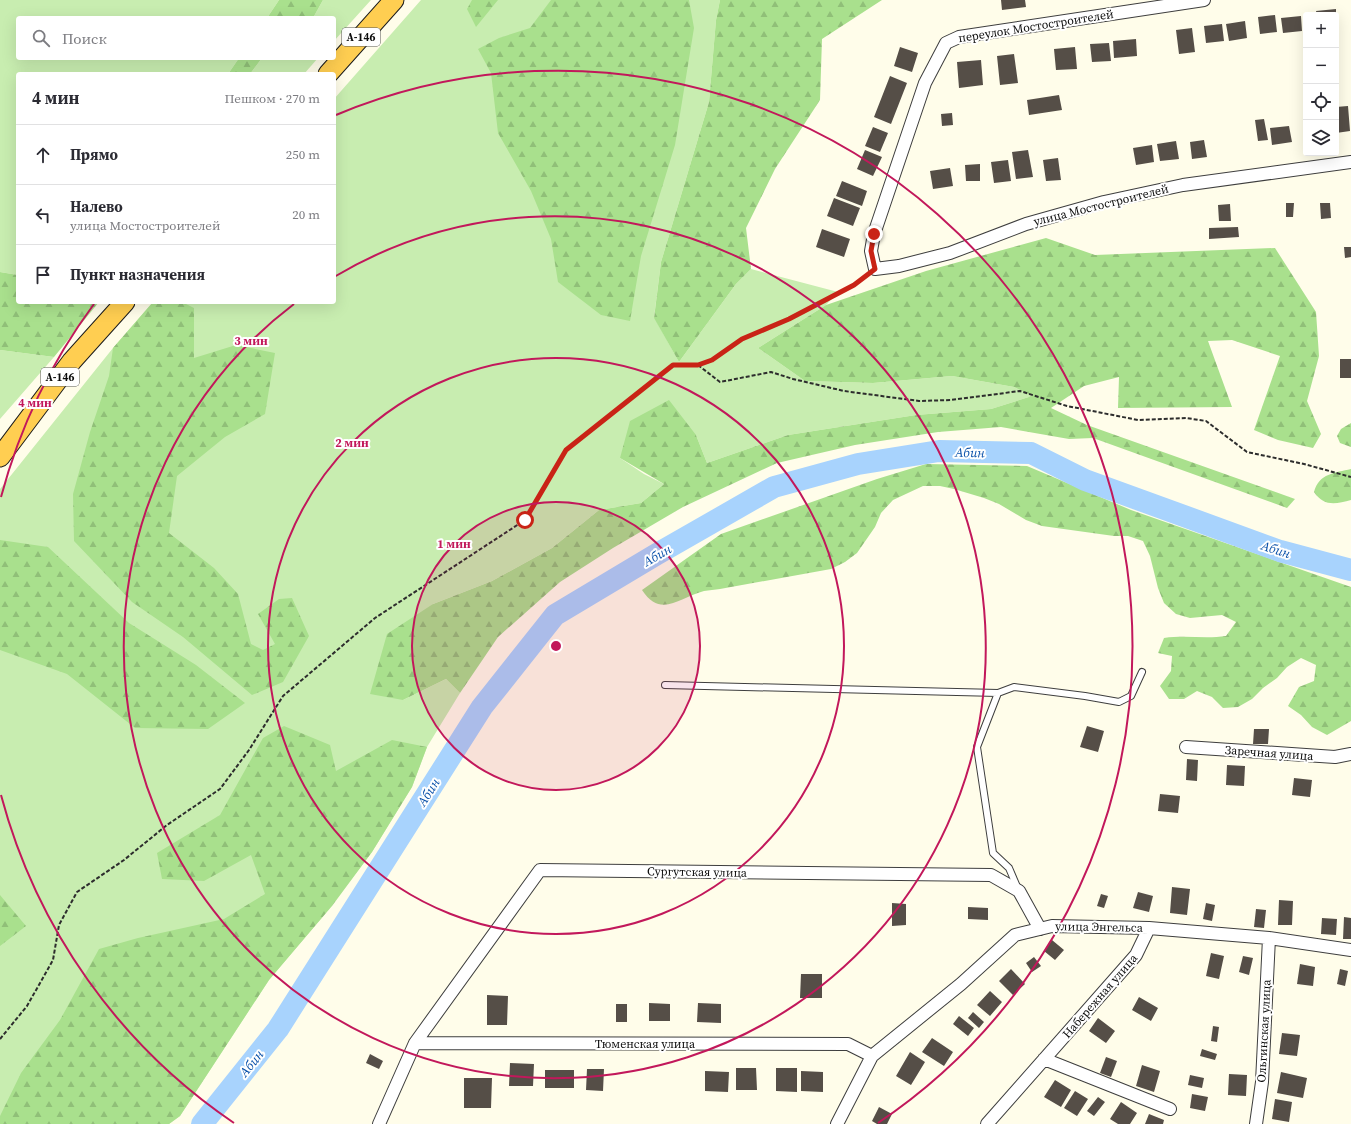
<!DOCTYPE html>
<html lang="ru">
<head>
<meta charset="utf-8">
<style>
  body { margin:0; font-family:"Source Serif 4",serif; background:#f7f7f7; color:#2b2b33 }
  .controls { position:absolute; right:12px; top:12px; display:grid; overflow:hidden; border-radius:4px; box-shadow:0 4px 16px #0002 }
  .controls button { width:36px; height:36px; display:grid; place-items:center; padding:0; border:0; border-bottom:1px solid #e1e1e2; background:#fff; color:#2b2b33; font:20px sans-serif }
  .stop { position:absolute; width:12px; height:12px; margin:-9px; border:3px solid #c92316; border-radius:50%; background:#fff }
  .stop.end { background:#c92316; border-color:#fff; box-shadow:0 1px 4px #0008 }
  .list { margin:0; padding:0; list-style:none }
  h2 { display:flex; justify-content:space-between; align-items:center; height:52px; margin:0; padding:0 16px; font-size:17px }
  h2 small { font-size:13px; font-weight:400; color:#7c7c81 }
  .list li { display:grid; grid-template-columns:26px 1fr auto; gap:12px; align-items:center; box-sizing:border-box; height:60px; padding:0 16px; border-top:1px solid #e1e1e2 }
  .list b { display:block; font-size:15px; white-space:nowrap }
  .list p { margin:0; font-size:13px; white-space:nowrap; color:#7c7c81 }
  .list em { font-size:13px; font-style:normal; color:#7c7c81 }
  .icon { flex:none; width:22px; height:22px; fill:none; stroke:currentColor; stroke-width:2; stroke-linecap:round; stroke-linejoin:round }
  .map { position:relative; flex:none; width:1351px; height:1124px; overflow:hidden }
  .search { position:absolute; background:#fff; box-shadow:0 4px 16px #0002; left:16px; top:16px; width:320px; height:44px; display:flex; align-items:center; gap:10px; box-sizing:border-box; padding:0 14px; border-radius:4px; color:#7c7c81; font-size:15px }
  .panel { position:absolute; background:#fff; box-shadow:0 4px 16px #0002; left:16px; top:72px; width:320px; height:232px; border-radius:4px }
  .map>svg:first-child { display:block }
  .grass { fill:#c8edb0 }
  .forest { fill:url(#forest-firs) }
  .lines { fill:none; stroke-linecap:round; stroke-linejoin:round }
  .river { stroke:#a8d3fd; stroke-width:22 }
  .building { fill:#554e47 }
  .service-casing { stroke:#3e3e3e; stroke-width:8 }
  .minor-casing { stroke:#3e3e3e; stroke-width:14 }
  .trunk-casing { stroke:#1c1c1c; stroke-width:21 }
  .path { stroke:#2d2d2d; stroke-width:2; stroke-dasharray:4 2; stroke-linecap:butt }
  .service { stroke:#fff; stroke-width:6 }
  .minor { stroke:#fff; stroke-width:12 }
  .trunk { stroke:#ffce51; stroke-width:19 }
  .route { stroke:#c92316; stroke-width:5 }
  .ring { fill:none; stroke:#c2185b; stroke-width:2 }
  .labels { text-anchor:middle; stroke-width:4; stroke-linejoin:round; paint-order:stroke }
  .shield { fill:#fff; stroke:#545454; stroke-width:1 }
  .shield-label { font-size:11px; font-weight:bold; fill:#0b0b0b }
  .street-label { font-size:12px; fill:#0b0b0b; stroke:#fff }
  .water-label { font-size:13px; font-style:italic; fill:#0950a9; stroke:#fff }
  .centre { fill:#c2185b; stroke:#fff; stroke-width:2 }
  .ring-label { font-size:12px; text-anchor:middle; font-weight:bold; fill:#c2185b; stroke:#fff; stroke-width:4; stroke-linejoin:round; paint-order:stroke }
</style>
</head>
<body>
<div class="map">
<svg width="1351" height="1124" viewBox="0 0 1351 1124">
  <defs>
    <pattern id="forest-firs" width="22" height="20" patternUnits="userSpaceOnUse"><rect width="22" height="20" fill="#a9e08d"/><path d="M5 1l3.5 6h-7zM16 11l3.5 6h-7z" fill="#90bf78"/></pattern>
  </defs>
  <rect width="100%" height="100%" fill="#fffdea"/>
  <path class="grass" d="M0,0H279L267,18H18V58H239L228,74H18V275L0,272Z
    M323,0H371L334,41V18H313Z
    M421,0H720L716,20L709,102L661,262L654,317L679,362L736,284L751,269L838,292L826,305L758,348L805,381L873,383L952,376L1014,387L1032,396L991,409L916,415L788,435L707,463L696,435L620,458L644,474L664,484L641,503L599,510L552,548L492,581L433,604L403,700L446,679L460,693L427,747L412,787L372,852L324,915L269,980L180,1116L169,1124H0V489L113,348L153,302H334V99Z
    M262,58H318L304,74H250Z
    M0,350L54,357L0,419Z"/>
  <path class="forest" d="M279,0H323L313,18H267Z
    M472,0H498L476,27L467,9Z
    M551,0H689L694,28L675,145L641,256L630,321L601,315L558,282L551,239L531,191L498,133L491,73L478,49L499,38L530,28Z
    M720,0H882L822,39L820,100L775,169L746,228L751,269L736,284L679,362L654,318L661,262L709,102L716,20Z
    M239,58H262L250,74H228Z
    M1046,238L1095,255L1275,248L1316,312L1319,356L1307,401L1321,434L1313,448L1278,440L1254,430L1280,356L1232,340L1208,341L1232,407L1118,408L1119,377L1084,386L1051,408L1087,425L1295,499L1287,508L1093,438L1069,439L1001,427L938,432L855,445L777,463L683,507L613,548L560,582L498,637L460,693L446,679L403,700L370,694L387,634L433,604L492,581L552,548L599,510L641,503L664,484L620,458L630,421L669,400L696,435L707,463L788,435L916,415L991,409L1032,396L1014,387L952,376L873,383L805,381L758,348L826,305L926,271Z
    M0,272L18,275V302H99L54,357L0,350Z
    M153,302H182L194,308V358L236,345L275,353L265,414L225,437L177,476L169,533L214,568L238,594L251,644L263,650L275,644L258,614L279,599L292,598L309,636L283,682L252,695L183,637L132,602L74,541L73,494L90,432L109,376L113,348Z
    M1351,423V447L1340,443L1337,436L1341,429Z
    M926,464L1027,466L1131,510L1351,587V721L1327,735L1312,727L1301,715L1288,706L1299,687L1314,681L1316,665L1301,658L1287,667L1277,678L1263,688L1252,699L1238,707L1223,708L1212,697L1197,691L1184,699H1169L1160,686L1171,671L1172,656L1158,653L1164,638C1185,635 1206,639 1226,636L1236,622L1222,615L1190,618L1176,614L1164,603L1158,588L1150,556L1143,541L1128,536H1114L1042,526L1026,520L999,504L984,498L954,489L940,486H923L893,500L881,513L875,527L857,553L845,562L831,569L720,589C715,590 709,590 704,591C680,597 661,619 642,590L721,534L877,479Z
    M1351,469V500C1336,504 1324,507 1314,492C1319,473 1335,473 1351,469Z
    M0,540L48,547L129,623L196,665L245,703L208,729L135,728L67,674L0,650Z
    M284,726L330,745L336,771L392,740L427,747L412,787L372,852L332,906L269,980L180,1116L169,1124H0V1116L21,1073L60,1020L99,949L138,938L224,919L265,894L251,855L204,881L162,879L157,853L220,815L263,738Z
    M0,895L26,926L0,946Z"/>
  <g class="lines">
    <path class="river" d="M202,1124L278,1029L482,707L555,615L657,554L774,487L858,464L939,451L1031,453L1085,480L1280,551L1351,570"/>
  </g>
  <path class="building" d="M1001,0H1025L1026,7L1002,10Z
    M1336,9V15H1317L1316,11Z
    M1275,15L1277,32L1260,34L1258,17Z
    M1301,16L1302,31L1283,33L1281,18Z
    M1245,21L1247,38L1229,41L1226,24Z
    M1222,24L1224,41L1206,43L1204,26Z
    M1192,28L1195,52L1179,54L1176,30Z
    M1136,39L1137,56L1114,58L1113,41Z
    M1109,43L1111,61L1092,62L1090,44Z
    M900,47L918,53L912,72L894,66Z
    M1075,47L1077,69L1056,70L1054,49Z
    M1014,54L1018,83L1000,85L997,56Z
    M981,60L983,85L959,88L957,62Z
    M890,76L907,83L891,124L874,117Z
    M1059,95L1062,110L1029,115L1027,100Z
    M1348,106L1350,131L1336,133V107Z
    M952,113L953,125L942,126L941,114Z
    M1264,119L1268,140L1258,141L1255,120Z
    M1289,126L1292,142L1272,145L1270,128Z
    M873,127L888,133L880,152L865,146Z
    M1204,140L1207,157L1192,159L1190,142Z
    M1176,141L1179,159L1160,161L1157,144Z
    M1152,145L1154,162L1136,165L1133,148Z
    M865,150L882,157L873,176L857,169Z
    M1028,150L1033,177L1016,179L1012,152Z
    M1058,158L1061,180L1046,181L1043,160Z
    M1008,160L1011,181L994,183L991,162Z
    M980,164V181H966L965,165Z
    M950,168L953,186L933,189L930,171Z
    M842,181L867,191L862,206L836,196Z
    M834,198L860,208L853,226L827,216Z
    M1286,203H1294L1293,217H1286Z
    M1320,203H1330L1331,218L1321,219Z
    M1230,204L1231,221H1219L1218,205Z
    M1238,227L1239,237L1209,239V228Z
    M822,229L850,239L844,257L816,247Z
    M1344,247H1351V257L1345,258Z
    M1340,359H1351V378H1340Z
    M1087,726L1104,731L1098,752L1080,747Z
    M1254,729H1269L1268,744H1253Z
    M1187,759L1198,760L1197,781L1186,780Z
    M1227,765L1245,766L1244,786L1226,785Z
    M1294,778L1312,780L1310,797L1292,795Z
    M1160,794L1180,796L1178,813L1158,811Z
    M1172,887L1190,889L1187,915L1170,913Z
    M1138,892L1153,896L1149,912L1133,908Z
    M1101,894L1108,896L1104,908L1097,906Z
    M1279,900L1293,901L1292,925H1278Z
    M892,903L906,904V925L892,926Z
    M1206,903L1215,905L1212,921L1203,919Z
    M968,907L988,908V920L968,919Z
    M1256,909L1266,910L1264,928L1254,927Z
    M1344,917L1351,918V939H1343Z
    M1322,918L1337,919L1336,935L1321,934Z
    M1052,940L1064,950L1055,960L1044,951Z
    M1211,953L1224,956L1219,979L1206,976Z
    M1243,956L1253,958L1249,975L1239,972Z
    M1034,957L1041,966L1032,972L1026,963Z
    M1300,964L1315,967L1313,986L1297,984Z
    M1011,969L1025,984L1013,995L999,981Z
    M1340,969L1348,971L1345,986L1337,984Z
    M801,974H822V998H800Z
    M990,991L1002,1002L990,1016L977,1005Z
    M487,995L508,996L507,1025H487Z
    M1139,997L1158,1008L1151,1021L1132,1010Z
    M649,1003L670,1004V1021H649Z
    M698,1003L721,1004V1023L697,1022Z
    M616,1004H627V1022H616Z
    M973,1012L984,1022L979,1028L968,1018Z
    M959,1016L974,1028L968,1036L953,1024Z
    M1098,1018L1115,1031L1106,1043L1089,1031Z
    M1213,1026L1219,1027L1217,1042L1211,1041Z
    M1282,1033L1300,1035L1297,1056L1279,1054Z
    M932,1038L953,1052L944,1066L922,1052Z
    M1202,1049L1217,1054L1215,1060L1200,1056Z
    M910,1052L925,1062L911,1085L896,1076Z
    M370,1054L383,1061L379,1069L366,1063Z
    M1106,1057L1117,1061L1111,1077L1100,1073Z
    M510,1063L534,1064L533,1086H509Z
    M1142,1065L1160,1071L1154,1092L1136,1086Z
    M736,1068H756L757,1090H736Z
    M776,1068H797V1092L776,1091Z
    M587,1069H604L603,1091L586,1090Z
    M545,1070H574V1088H545Z
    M705,1071L729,1072L728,1092L705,1091Z
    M801,1071L823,1072V1092L801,1091Z
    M1281,1072L1307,1078L1303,1098L1277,1093Z
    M1229,1074L1247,1075L1246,1096L1228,1095Z
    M1190,1075L1204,1078L1202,1088L1188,1085Z
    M464,1078H492L491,1108H464Z
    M1055,1080L1071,1090L1061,1107L1044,1097Z
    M1075,1091L1088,1099L1077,1116L1064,1108Z
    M1192,1094L1208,1097L1205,1111L1190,1108Z
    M1098,1097L1105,1102L1094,1116L1087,1111Z
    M1275,1099L1292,1102L1289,1122L1272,1119Z
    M1121,1102L1137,1113L1130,1124H1118L1110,1119Z
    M879,1107L892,1114L887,1124H877L872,1121Z
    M1149,1114L1164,1120L1163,1124H1145Z"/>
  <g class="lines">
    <g class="service-casing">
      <path id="service" d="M665,685L998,693
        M1018,889L1009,868L993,853L977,747L998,693L1014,687L1085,696L1119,702L1131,696L1142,672"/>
    </g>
    <g class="minor-casing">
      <path id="minor" d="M1204,0L959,37L946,43L925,83L874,234L871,251L875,269L899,266L950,253L1026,224L1104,202L1183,185L1351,162
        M1186,747L1335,757L1351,754
        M415,1043L848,1044L872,1056
        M1044,1059L1170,1109
        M379,1124L415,1043L540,870L991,875L1019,891L1040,929
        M837,1124L872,1056L961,984L1015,935L1052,926L1149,928L1269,938L1351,950
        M987,1124L1136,955L1149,928
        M1256,1124L1262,1082L1269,938"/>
    </g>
    <g class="trunk-casing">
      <path id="trunk" d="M328,74L394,0
        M0,457L72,361L125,302"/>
    </g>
    <path class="path" d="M698,365L720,382L771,372L793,379L844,391L919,401L951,400L1020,391L1067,406L1138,420L1186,418L1206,421L1247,452L1304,464L1351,477
      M0,1039L27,1006L53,960L59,925L77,892L124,860L167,825L220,789L249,750L283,696L375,618L525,520L566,450L673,365H698L712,361L742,339L789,319L854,285L866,276"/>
    <use href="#service" class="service"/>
    <use href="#minor" class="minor"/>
    <use href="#trunk" class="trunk"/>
  </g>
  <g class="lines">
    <path class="route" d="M525,520L566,450L673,365H698L712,360L742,339L789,319L854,285L875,269L871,251L874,234"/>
  </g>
  <circle cx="556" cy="646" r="144" fill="#c2185b" fill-opacity=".12"/>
  <g class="ring">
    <circle cx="556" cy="646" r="144"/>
    <circle cx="556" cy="646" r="288"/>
    <path d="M334 277A431 431 0 1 1 294 304"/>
    <path d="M234 1123A575 575 0 0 1 1 795M1 497A575 575 0 0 1 94 304M336 115A575 575 0 0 1 878 1123"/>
  </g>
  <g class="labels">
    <g class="shield">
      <rect x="342" y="28" width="38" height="18" rx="3"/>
      <rect x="41" y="368" width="38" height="18" rx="3"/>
    </g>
    <g class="shield-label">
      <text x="361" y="41">А-146</text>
      <text x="60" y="381">А-146</text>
    </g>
    <g class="street-label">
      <text transform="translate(1036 26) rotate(-9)" y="4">переулок Мостостроителей</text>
      <text transform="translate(1101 205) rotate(-14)" y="4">улица Мостостроителей</text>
      <text transform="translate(1269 753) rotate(4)" y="4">Заречная улица</text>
      <text transform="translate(697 872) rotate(1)" y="4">Сургутская улица</text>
      <text transform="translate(1099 927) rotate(1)" y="4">улица Энгельса</text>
      <text transform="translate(1100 996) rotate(-49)" y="4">Набережная улица</text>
      <text transform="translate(1264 1031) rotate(-87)" y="4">Ольгинская улица</text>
      <text x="645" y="1048">Тюменская улица</text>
    </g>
    <g class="water-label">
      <text transform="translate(970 452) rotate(1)" y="5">Абин</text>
      <text transform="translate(1276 549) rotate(18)" y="5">Абин</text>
      <text transform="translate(657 555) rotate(-30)" y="5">Абин</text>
      <text transform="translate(428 792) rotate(-58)" y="5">Абин</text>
      <text transform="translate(251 1063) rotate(-51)" y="5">Абин</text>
    </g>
  </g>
  <circle cx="556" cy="646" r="6" class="centre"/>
  <g class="ring-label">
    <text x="251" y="345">3 мин</text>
    <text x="35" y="407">4 мин</text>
    <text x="352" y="447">2 мин</text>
    <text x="454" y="548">1 мин</text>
  </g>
</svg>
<div class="controls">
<button>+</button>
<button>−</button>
<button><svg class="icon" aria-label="locate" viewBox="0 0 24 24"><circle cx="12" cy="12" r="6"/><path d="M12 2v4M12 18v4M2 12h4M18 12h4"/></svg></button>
<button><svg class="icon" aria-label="layers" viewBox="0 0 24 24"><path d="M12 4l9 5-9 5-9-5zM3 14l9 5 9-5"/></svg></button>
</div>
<div class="stop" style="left:525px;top:520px"></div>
<div class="stop end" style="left:874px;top:234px"></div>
<div class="search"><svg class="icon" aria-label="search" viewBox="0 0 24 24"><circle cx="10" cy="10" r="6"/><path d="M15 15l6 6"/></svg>Поиск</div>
<section class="panel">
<h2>4 мин<small>Пешком · 270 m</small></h2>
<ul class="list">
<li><svg class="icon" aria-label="ahead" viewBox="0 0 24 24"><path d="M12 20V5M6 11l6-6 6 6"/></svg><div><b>Прямо</b></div><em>250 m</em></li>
<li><svg class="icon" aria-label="left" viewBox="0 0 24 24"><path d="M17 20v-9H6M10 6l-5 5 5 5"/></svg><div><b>Налево</b><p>улица Мостостроителей</p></div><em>20 m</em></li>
<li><svg class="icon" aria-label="arrive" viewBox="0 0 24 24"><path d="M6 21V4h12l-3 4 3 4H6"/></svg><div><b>Пункт назначения</b></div></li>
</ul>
</section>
</div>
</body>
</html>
